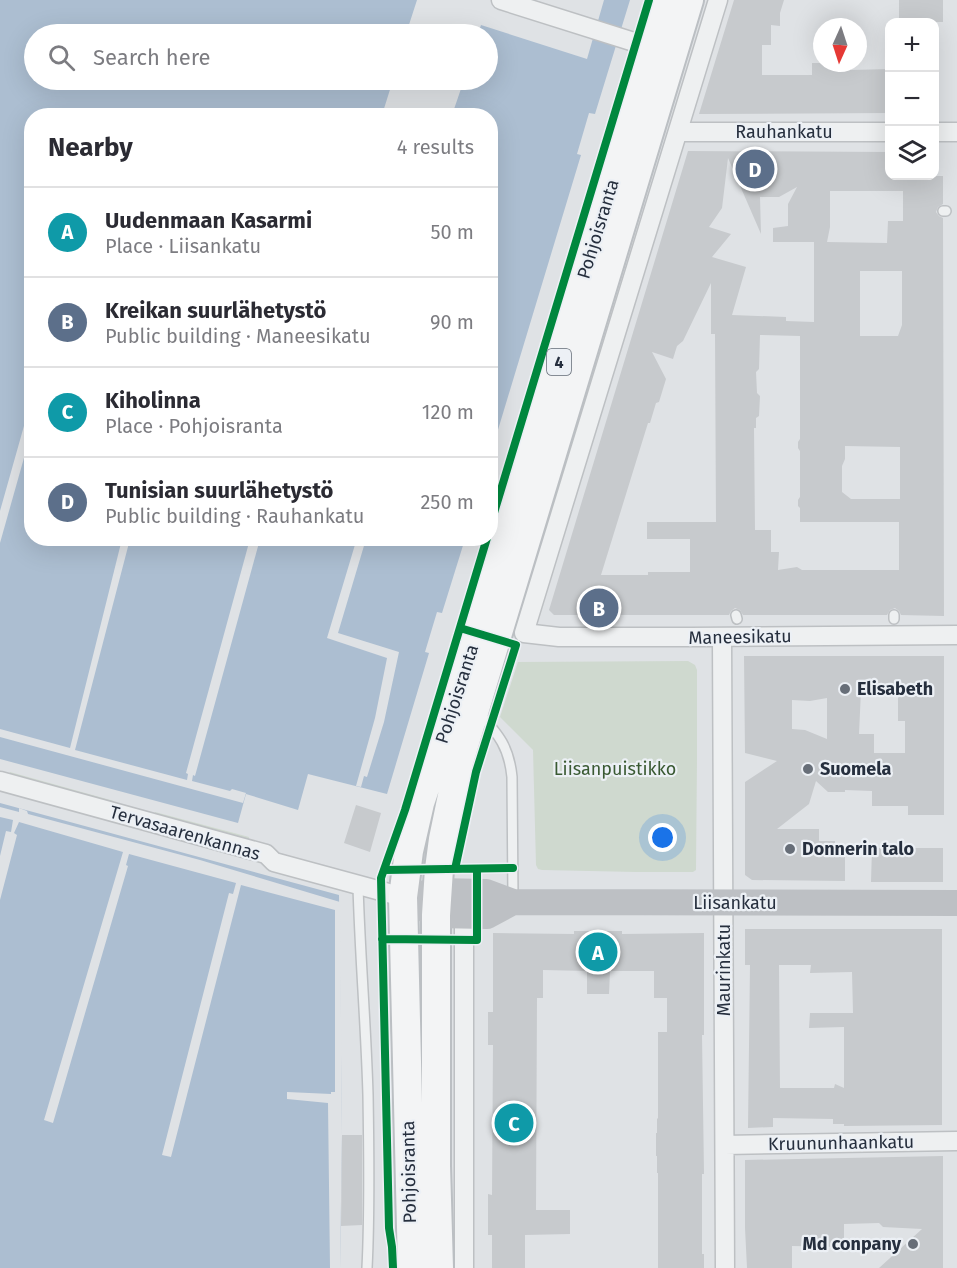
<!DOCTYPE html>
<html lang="en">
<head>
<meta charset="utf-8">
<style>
  body { margin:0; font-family:"Fira Sans",sans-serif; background:#f7f7f7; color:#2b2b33 }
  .controls { position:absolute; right:18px; top:18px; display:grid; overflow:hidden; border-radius:12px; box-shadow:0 6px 24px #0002 }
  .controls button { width:54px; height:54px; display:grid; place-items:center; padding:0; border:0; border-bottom:2px solid #e1e1e2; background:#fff; color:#2b2b33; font:30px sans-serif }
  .compass { position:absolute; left:813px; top:18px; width:54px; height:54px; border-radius:50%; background:#fff; box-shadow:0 6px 24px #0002; rotate:183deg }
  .you { position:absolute; left:663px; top:838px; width:21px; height:21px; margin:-15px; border:4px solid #fff; border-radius:50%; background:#1a73e8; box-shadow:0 0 0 9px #1a73e833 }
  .badge { display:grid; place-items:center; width:39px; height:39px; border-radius:50%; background:#676e78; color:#fff; font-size:20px; font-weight:700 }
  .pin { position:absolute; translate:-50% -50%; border:3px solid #fff; box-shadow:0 2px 6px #0006 }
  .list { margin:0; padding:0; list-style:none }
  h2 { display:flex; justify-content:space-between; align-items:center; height:78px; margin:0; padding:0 24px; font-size:26px }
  h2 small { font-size:20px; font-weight:400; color:#7c7c81 }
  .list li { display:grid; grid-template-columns:39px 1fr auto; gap:18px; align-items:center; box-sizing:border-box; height:90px; padding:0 24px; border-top:2px solid #e1e1e2 }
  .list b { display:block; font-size:22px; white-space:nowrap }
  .list p { margin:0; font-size:20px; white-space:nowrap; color:#7c7c81 }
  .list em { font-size:20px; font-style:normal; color:#7c7c81 }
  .icon { flex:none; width:33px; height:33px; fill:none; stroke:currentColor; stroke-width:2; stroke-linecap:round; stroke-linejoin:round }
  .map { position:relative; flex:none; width:957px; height:1268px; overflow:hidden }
  .search { position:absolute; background:#fff; box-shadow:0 6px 24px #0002; left:24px; top:24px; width:474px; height:66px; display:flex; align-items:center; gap:15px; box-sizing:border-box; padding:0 21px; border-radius:33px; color:#7c7c81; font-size:22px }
  .panel { position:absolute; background:#fff; box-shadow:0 6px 24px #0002; left:24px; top:108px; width:474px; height:438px; border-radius:24px }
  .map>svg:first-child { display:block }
  .green { fill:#cfd9cf }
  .water { fill:#acbed1; fill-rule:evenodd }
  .pier { fill:#dfe2e5 }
  .building { fill:#c7cacd; fill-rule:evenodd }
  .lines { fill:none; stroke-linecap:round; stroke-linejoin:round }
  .lane-casing { stroke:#bdc0c3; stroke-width:12 }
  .street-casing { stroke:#bdc0c3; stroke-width:21 }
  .primary-casing { stroke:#bbbfc3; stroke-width:32 }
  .lane { stroke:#eef0f1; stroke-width:9 }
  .street { stroke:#eef0f1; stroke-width:18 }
  .secondary { stroke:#bdc0c4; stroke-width:26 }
  .primary { stroke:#f3f4f5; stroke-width:28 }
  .cycleway-casing { stroke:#ecf0f5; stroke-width:11 }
  .cycleway { stroke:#00873e; stroke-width:8 }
  .poi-dot { fill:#676e78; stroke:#ecf0f5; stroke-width:2 }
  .labels { text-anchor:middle; stroke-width:4.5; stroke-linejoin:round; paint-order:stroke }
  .shield { fill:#ecf0f5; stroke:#616975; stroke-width:1.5 }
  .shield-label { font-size:16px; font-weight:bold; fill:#262f3e }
  .street-label { font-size:18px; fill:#262f3e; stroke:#ecf0f5 }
  .poi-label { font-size:18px; font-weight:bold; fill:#262f3e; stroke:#ecf0f5; text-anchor:start }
  .park-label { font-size:18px; fill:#3a5a33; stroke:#ecf0f5 }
</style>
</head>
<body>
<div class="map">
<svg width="957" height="1268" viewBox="0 0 957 1268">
  <rect width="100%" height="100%" fill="#dfe2e5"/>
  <path class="green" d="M688,661L695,665L697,670V759L696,870L693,872H636L542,870L538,869L536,865L533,750L500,717L518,662Z
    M10,772L114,801L113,807L8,778Z
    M155,812L249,837L248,842L154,817Z"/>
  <path class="water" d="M0,0H630L595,114L589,113L577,154L581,155L491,453L490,116H32V538L465,539L442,613L437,612L425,652L429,653L387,794L308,774L298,810L246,794L238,823L0,759ZM34,34H488V80H34Z
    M0,803L339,895L342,1135L340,1268H0Z"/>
  <path class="pier" d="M417,0H604L587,59L481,25L478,34H406Z
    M393,80H464L452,115H382Z
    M31,401V433L0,543V511Z
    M357,538L366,539L338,633L399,652L384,722L367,777L364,776L361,787L356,786L375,718L387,658L327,638Z
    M122,539H130L75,750L187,780L188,774L186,773L250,539H260L195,776L193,775L192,781L230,791L232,789L246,793L243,803L0,737V729L70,748Z
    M0,807L19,812V808L27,811L28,814L200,860L340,902L342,1135L340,1268H330L328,1103L287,1099V1092L331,1094V1092H335V910L241,885L171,1157L162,1155L229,893L233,894L236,883L129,854L126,865L128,866L53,1123L44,1120L123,852L19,822L14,833L17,835L0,900V856L6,831L11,832L13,820L0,817Z"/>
  <path class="building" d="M734,0H784L780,13V26L771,25V45H762V75H812V63H851V70L890,69V113L699,114Z
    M899,0H943V22H899Z
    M688,151L890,152V176H943V204L938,207L936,212L939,216L943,218L944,616L901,615L899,611L895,608L890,610L887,615H743L740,610L735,608L731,611L729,615H554L549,610ZM728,158L761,234L760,197H779L797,187L788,204V226L773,228V242H814V322L786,321V317L732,315L746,267L712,257L731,234L709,227L722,208ZM830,191H903V221H888L887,243L827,242L830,227ZM860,271H902V325L898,336H860ZM711,283V334H715L716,522H647V539H690V572H648V575H601L648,423H650L656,403L659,402L666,379L652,352L673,359L677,346L683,341ZM760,335L800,336V439L798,442V448L800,451V497L798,500V506L800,508V522H899V570H802L797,567L778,570L779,552H771V530H755L754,428H756V418L759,416L760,396L757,393L756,372L759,369ZM845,446L900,447V499H851L842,492V466L845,459Z
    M744,656H944V815H908V806H872V791L845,790V792H828L816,781L809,804L777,829H819V841H835V848H845V881L752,880L745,875V782L777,761L745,753ZM898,689V721H905V753H874V734H859L861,690ZM827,698V739L805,730L792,729V700L810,701Z
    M356,805L381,813L370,852L344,843Z
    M872,848H943V882H871Z
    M745,929H942V1125L844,1126V1124H833V1119L773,1118V1127L748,1128L750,965H745ZM779,965H811L810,973L852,972L853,1013H810L809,1028L844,1027V1088L835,1084L834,1088H780Z
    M574,931H622V934L704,933V1035H702L704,1174H702V1254H704V1268H658V1173H657V1156H656V1133H657V1119L658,1118V1032H667V998H654V971H610L609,994H587V971L543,970V998H537L536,1210H570V1234L525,1235V1268H492V1235H488V1194L492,1195L493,1045H488V1012H493V933L574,934Z
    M342,1135H362V1225L341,1226Z
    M943,1156V1268H879L922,1229L883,1227L879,1223L844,1224V1247L792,1246V1268H747L745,1228V1160Z"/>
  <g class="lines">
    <g class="lane-casing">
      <path id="lane" d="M943,211H946
        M736,615L737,619
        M894,619V615
        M479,713C499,735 509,747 512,777L513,899
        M358,886C360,956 366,1025 368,1095C369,1153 370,1210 367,1268"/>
    </g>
    <g class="street-casing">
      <path id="street" d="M501,0L653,48
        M718,0L524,633L559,637H691L957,635
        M678,132H890
        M934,132H957
        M722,637L725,1268
        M0,781L266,854L274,862L403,897
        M464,916V1268
        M725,1145L957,1141"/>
    </g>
    <g class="primary-casing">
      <path id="primary" d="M412,1268L403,897L409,851L420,803L477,633L668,0
        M439,1268L436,1166V915L439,869L443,839L459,762L689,0"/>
    </g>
    <use href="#lane" class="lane"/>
    <use href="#street" class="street"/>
    <path class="secondary" d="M403,897L437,891L486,892L513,902L957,903
      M419,906L436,915L487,916L513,902"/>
    <use href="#primary" class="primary"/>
    <g class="cycleway-casing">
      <path id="cycleway" d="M490,526L649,0
        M455,869L476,772L516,645L460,628
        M384,870L513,868
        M382,939L477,940V869
        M393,1268L392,1247L389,1228L381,878L405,810L487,538"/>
    </g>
    <use href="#cycleway" class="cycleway"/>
  </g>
  <g class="poi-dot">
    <circle cx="845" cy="689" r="6"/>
    <circle cx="808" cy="769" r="6"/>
    <circle cx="790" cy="849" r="6"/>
    <circle cx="913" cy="1244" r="6"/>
  </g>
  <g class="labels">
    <rect class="shield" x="547" y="349" width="24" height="26" rx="4.5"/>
    <g class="shield-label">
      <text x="559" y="368">4</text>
    </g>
    <g class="street-label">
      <text x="784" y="138">Rauhankatu</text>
      <text transform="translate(598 229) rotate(-73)" y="6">Pohjoisranta</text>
      <text transform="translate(740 637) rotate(-1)" y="6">Maneesikatu</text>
      <text transform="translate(457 694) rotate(-72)" y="6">Pohjoisranta</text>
      <text transform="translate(185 833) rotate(16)" y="6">Tervasaarenkannas</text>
      <text x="735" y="909">Liisankatu</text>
      <text transform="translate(724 970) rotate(-90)" y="6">Maurinkatu</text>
      <text transform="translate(841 1143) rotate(-1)" y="6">Kruununhaankatu</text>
      <text transform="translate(409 1172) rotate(-91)" y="6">Pohjoisranta</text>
    </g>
    <g class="poi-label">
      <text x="857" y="695">Elisabeth</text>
      <text x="820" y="775">Suomela</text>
      <text x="802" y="855">Donnerin talo</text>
      <text x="901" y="1250" text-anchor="end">Md conpany</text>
    </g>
    <g class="park-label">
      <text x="615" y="775">Liisanpuistikko</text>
    </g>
  </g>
</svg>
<div class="controls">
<button>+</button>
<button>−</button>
<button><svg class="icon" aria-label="layers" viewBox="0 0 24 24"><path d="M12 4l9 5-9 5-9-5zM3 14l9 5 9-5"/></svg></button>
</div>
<svg class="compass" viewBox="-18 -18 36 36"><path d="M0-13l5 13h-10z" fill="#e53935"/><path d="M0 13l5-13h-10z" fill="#7c7c81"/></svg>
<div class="you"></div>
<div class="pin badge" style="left:598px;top:952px;background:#0f9aa8">A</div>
<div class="pin badge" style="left:599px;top:608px;background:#5c6f8a">B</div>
<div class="pin badge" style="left:514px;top:1123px;background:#0f9aa8">C</div>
<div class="pin badge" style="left:755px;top:169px;background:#5c6f8a">D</div>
<div class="search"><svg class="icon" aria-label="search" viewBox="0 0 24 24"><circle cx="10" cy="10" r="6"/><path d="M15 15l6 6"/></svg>Search here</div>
<section class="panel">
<h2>Nearby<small>4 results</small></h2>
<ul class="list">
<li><span class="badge" style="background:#0f9aa8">A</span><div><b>Uudenmaan Kasarmi</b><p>Place · Liisankatu</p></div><em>50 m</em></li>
<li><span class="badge" style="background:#5c6f8a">B</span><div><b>Kreikan suurlähetystö</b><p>Public building · Maneesikatu</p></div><em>90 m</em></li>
<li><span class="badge" style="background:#0f9aa8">C</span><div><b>Kiholinna</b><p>Place · Pohjoisranta</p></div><em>120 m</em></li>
<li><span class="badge" style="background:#5c6f8a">D</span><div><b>Tunisian suurlähetystö</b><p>Public building · Rauhankatu</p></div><em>250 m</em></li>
</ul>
</section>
</div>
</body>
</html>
